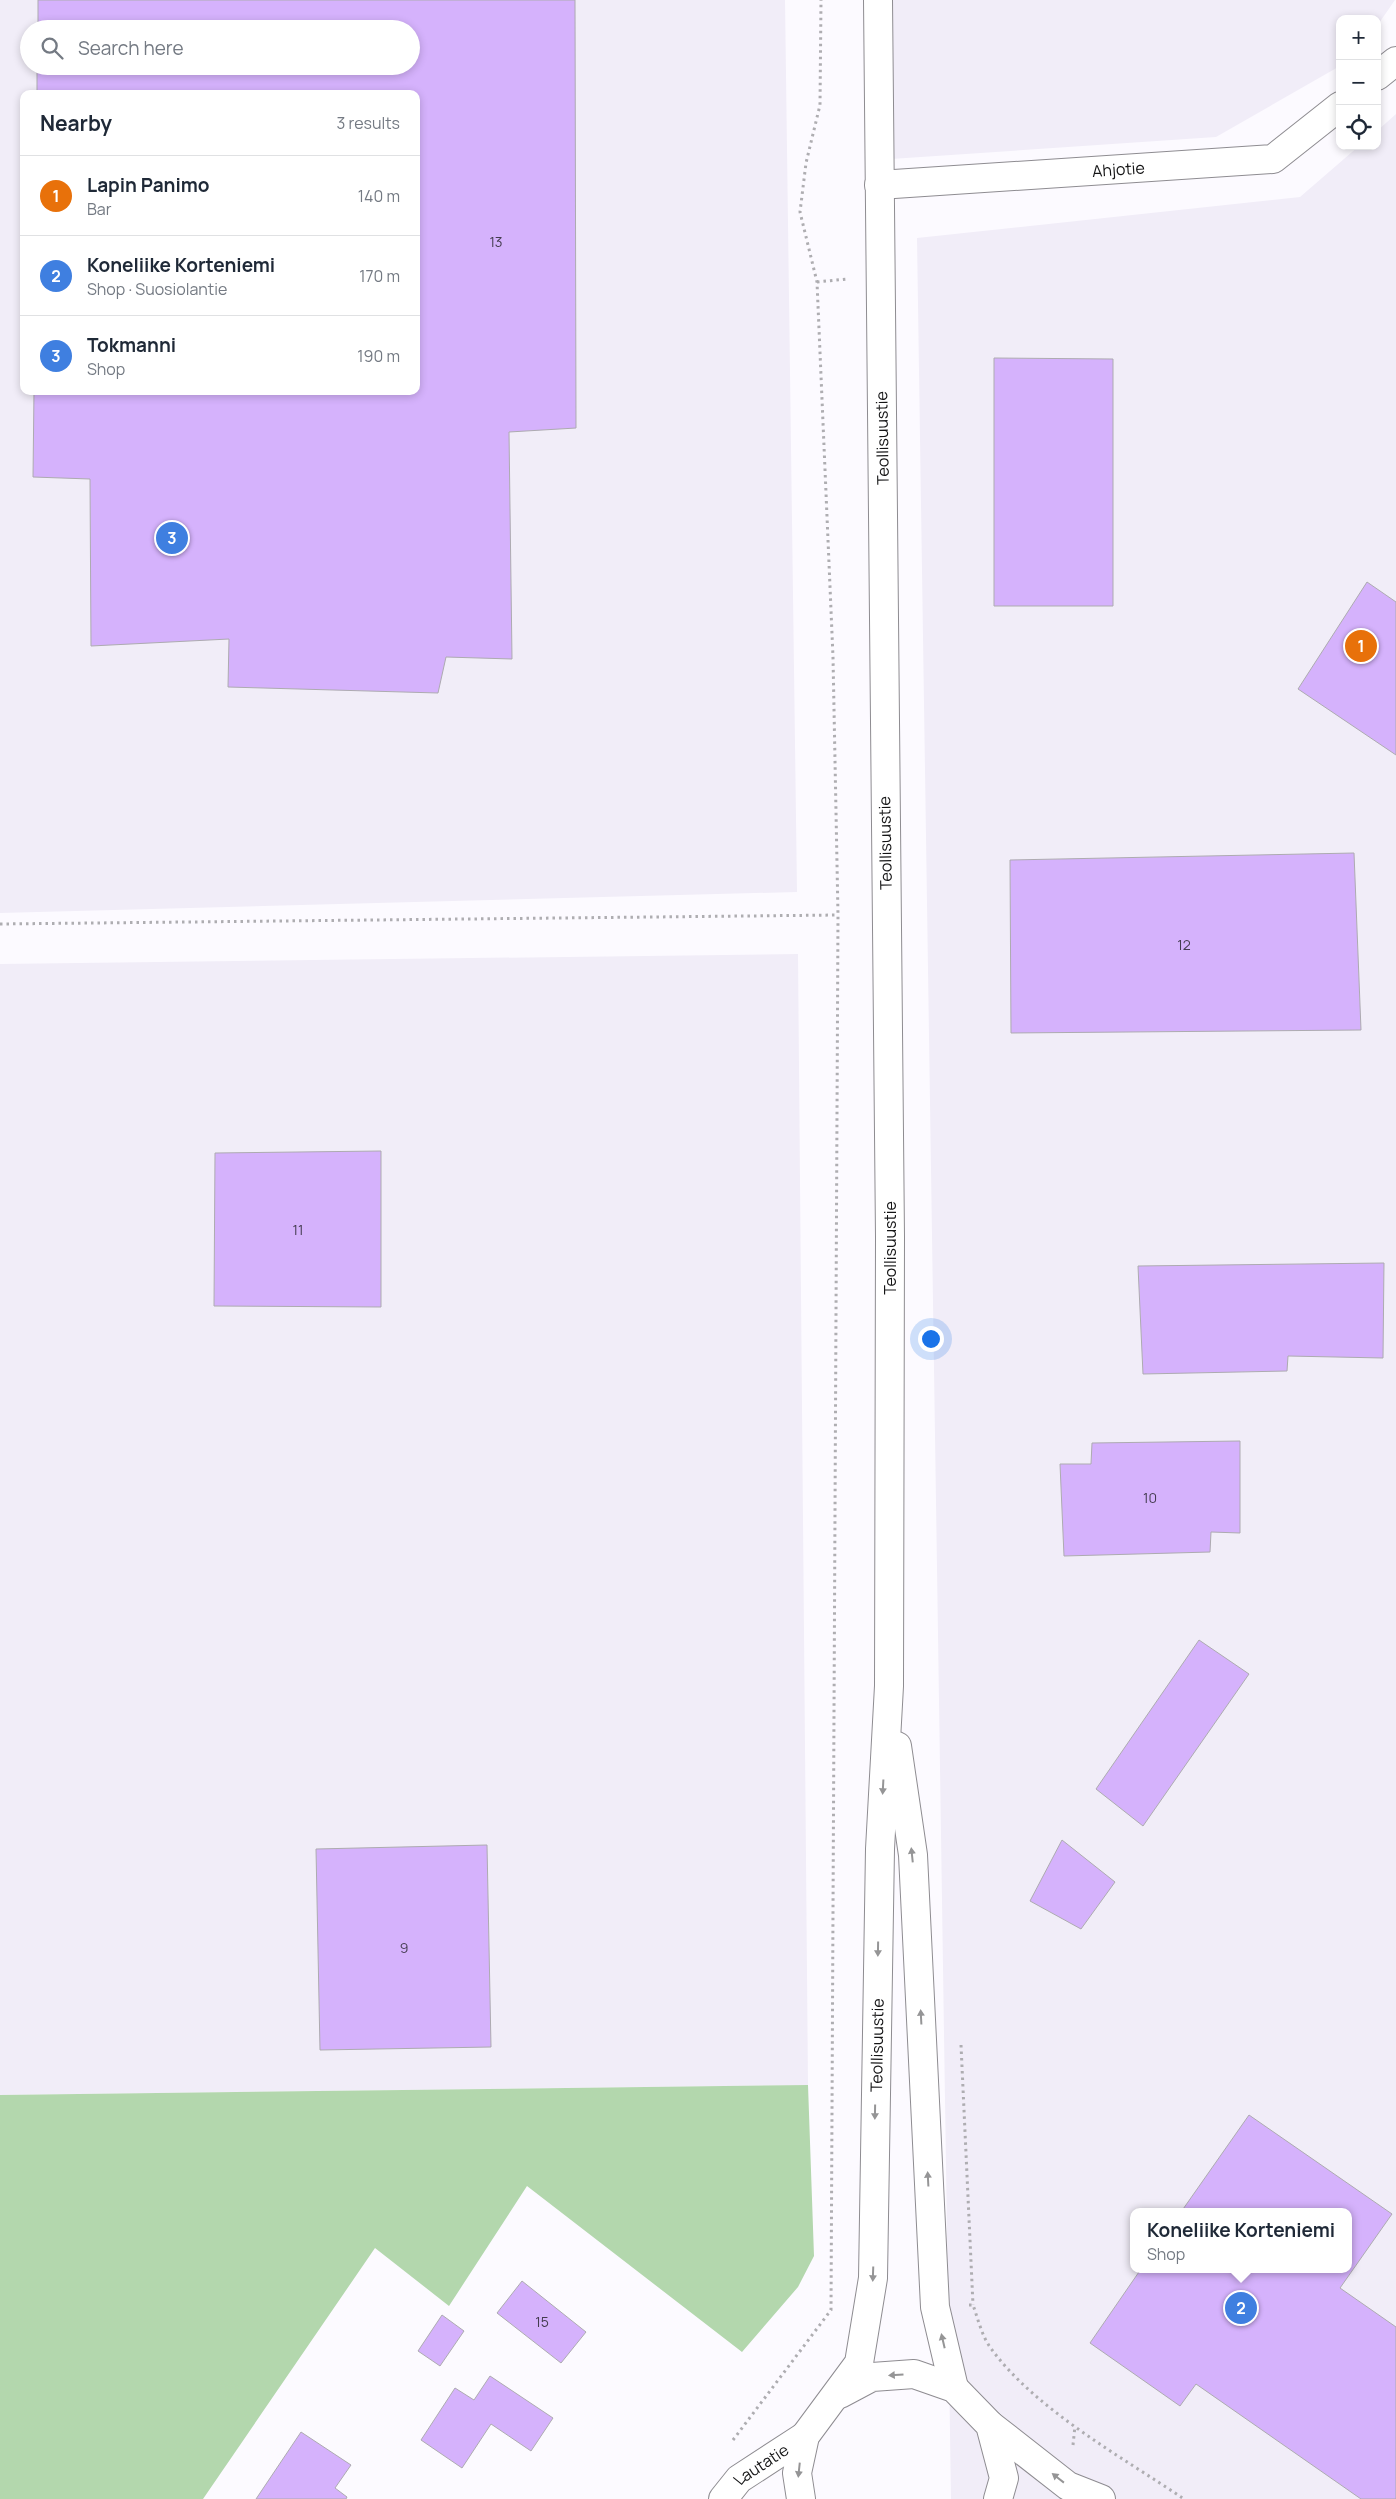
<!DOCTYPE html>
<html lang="en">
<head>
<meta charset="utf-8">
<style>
  body { margin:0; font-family:Manrope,sans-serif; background:#f2f2f3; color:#1f2937 }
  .controls { position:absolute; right:15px; top:15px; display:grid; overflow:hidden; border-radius:10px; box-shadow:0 2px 8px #0003 }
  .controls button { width:45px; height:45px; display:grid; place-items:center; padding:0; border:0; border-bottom:1px solid #e0e1e3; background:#fff; color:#1f2937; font:25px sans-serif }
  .you { position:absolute; left:930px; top:1338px; width:18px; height:18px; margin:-12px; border:4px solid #fff; border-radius:50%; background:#1a73e8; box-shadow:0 0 0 8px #1a73e833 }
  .badge { display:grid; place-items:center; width:32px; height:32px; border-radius:50%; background:#111827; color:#fff; font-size:16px; font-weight:700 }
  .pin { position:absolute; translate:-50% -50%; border:2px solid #fff; box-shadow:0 1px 5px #0006 }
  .popup { position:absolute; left:1130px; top:2208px; width:222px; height:65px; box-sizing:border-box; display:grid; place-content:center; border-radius:10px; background:#fff; filter:drop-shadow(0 1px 4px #0005); font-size:16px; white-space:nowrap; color:#747a83 }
  .popup b { font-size:19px; color:#1f2937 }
  .popup::after { content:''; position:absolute; left:50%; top:100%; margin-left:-10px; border:10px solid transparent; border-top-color:#fff }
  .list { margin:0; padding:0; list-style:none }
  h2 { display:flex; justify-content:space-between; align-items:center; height:65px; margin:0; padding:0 20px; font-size:21px }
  h2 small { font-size:16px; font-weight:400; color:#747a83 }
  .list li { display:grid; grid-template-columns:32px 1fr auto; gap:15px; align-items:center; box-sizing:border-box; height:80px; padding:0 20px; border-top:1px solid #e0e1e3 }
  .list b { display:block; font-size:19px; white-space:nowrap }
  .list p { margin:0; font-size:16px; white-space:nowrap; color:#747a83 }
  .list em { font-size:16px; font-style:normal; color:#747a83 }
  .icon { flex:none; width:28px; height:28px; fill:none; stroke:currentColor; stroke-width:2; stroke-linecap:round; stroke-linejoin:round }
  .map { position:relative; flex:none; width:1396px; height:2499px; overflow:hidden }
  .search { position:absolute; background:#fff; box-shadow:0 2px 8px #0003; left:20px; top:20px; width:400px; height:55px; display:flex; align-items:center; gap:12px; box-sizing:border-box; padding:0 18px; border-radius:28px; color:#747a83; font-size:19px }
  .panel { position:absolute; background:#fff; box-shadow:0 2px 8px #0003; left:20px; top:90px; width:400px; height:305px; border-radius:10px }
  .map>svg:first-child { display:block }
  .built { fill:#f1edf8; fill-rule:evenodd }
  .green { fill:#b3d7ad }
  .building { fill:#d5b2fc; stroke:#adabb0 }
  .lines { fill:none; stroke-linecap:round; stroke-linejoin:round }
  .minor-casing { stroke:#8e8c91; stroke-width:30 }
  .tertiary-casing { stroke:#8e8c91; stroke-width:30 }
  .path { stroke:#aeadb1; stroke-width:3; stroke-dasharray:2.5 4; stroke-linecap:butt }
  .minor { stroke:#fff; stroke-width:28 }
  .tertiary { stroke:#fff; stroke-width:28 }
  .oneway { fill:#959596 }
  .labels { text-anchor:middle; stroke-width:5; stroke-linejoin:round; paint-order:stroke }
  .number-label { font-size:14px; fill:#443c4f }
  .street-label { font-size:16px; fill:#141415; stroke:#fff }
</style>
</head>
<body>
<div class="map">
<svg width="1396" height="2499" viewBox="0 0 1396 2499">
  <rect width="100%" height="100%" fill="#fcfaff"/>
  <path class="built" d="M0,0H785L797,892L0,913ZM29,29H411V66H29ZM24,94H416V391H24Z
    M891,0H1395L1377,26V19H1340V66L1216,137L891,159Z
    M1396,114V2499H951L917,238L1300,197L1359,146H1377V131ZM1134,2212H1348V2269H1134Z
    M798,954L808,2085L0,2095V964Z"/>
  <path class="green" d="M808,2085L814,2256L798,2287L742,2352L527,2186L449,2306L375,2248L203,2499H0V2095Z"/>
  <path class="building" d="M38,0H575L576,428L509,432L512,659L446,657L438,693L228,687L229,639L91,646L90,479L33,477L34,391H416V94H37V66H411V29H38Z
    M994,358L1113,359V606H994Z
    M1367,582L1396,602V755L1298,689Z
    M1354,853L1361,1030L1011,1033L1010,860Z
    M381,1151V1307L214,1306L215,1153Z
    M1384,1263L1383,1358L1288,1356L1287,1371L1143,1374L1138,1266Z
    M1240,1441V1533L1211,1532L1210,1552L1064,1556L1060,1464H1091L1092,1443Z
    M1199,1640L1249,1674L1143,1826L1096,1789Z
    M1062,1840L1115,1882L1081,1929L1030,1901Z
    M487,1845L491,2047L320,2050L316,1849Z
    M1249,2115L1392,2214L1340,2288L1396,2327V2499H1361L1196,2384L1180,2406L1090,2343L1141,2269H1348V2212H1181Z
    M522,2281L586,2332L561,2363L497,2313Z
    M442,2315L464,2331L440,2366L418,2351Z
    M490,2376L553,2418L531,2451L491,2424L462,2468L421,2440L455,2388L474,2400Z
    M301,2432L351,2465L335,2488L347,2497L346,2499H256Z"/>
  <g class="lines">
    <g class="minor-casing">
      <g id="minor">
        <path d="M1377,76L1396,61"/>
        <path id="s1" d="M879,185L1273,159L1340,106"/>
        <path d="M990,2425L1068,2486L1101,2499"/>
        <path id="s2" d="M723,2499L739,2479L805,2436"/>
      </g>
    </g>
    <g class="tertiary-casing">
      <g id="tertiary">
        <path d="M897,1746L913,1855L935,2307L954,2388"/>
        <path d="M840,2394L872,2377L914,2374L954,2388L990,2425L1004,2478L998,2499"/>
        <path id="s3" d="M801,2499L797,2473L805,2436L859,2363L873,2278L880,1849L889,1686L890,1237L878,0"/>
      </g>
    </g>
    <path class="path" d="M817,282L847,279
      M0,924L838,915
      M961,2045L973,2305
      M969,2305H973C978,2319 982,2336 990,2347C1034,2409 1122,2457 1184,2499
      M733,2440L831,2310L838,915L833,657L817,282L800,212L806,163L820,105L821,0
      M1073,2445L1075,2426"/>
    <use href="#minor" class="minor"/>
    <use href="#tertiary" class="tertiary"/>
  </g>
  <defs><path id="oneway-solid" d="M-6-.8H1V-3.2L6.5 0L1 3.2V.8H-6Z" transform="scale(1.25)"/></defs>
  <g class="oneway">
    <use href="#oneway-solid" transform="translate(883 1787) rotate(93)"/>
    <use href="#oneway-solid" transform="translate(912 1855) rotate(-96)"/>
    <use href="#oneway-solid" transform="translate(878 1949) rotate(91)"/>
    <use href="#oneway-solid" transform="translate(921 2017) rotate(-93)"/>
    <use href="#oneway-solid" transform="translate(875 2112) rotate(91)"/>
    <use href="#oneway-solid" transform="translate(928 2179) rotate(-93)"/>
    <use href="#oneway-solid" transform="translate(873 2274) rotate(92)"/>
    <use href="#oneway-solid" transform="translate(943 2341) rotate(-103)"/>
    <use href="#oneway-solid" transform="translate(896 2375) rotate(176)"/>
    <use href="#oneway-solid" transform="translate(799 2470) rotate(96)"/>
    <use href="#oneway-solid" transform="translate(1058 2478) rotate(-142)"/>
  </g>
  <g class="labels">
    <g class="number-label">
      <text x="496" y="247">13</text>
      <text x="1184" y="950">12</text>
      <text x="298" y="1235">11</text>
      <text x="1150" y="1503">10</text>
      <text x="404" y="1953">9</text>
      <text x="542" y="2327">15</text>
    </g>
    <g class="street-label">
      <text dy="6" stroke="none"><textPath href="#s1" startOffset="240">Ahjotie</textPath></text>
      <text transform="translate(882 438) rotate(-91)" y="6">Teollisuustie</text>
      <text transform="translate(885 843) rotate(-91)" y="6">Teollisuustie</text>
      <text transform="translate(890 1248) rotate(-90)" y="6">Teollisuustie</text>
      <text dy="6" stroke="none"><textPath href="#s3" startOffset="474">Teollisuustie</textPath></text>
      <text dy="6" stroke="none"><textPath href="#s2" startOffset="52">Lautatie</textPath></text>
    </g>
  </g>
</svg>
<div class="controls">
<button>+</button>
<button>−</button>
<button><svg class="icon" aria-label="locate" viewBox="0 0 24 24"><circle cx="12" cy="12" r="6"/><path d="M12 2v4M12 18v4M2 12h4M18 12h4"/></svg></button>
</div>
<div class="you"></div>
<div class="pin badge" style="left:1361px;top:646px;background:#e8710a">1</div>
<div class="pin badge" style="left:1241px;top:2308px;background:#3f7fe0">2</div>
<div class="popup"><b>Koneliike Korteniemi</b>Shop</div>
<div class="pin badge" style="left:172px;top:538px;background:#3f7fe0">3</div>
<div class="search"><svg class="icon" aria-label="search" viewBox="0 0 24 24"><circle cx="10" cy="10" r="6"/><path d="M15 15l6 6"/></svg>Search here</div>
<section class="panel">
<h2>Nearby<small>3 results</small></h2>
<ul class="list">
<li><span class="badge" style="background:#e8710a">1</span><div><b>Lapin Panimo</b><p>Bar</p></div><em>140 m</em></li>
<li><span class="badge" style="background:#3f7fe0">2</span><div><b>Koneliike Korteniemi</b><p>Shop · Suosiolantie</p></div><em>170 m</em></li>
<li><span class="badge" style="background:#3f7fe0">3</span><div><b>Tokmanni</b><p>Shop</p></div><em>190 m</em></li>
</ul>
</section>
</div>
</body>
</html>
